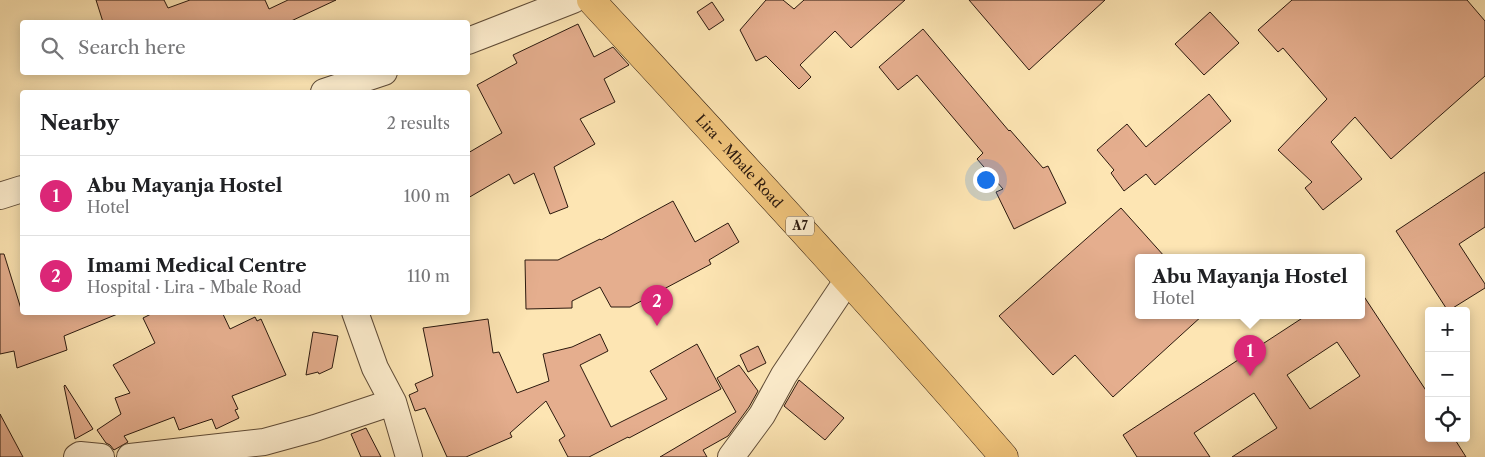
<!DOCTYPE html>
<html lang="en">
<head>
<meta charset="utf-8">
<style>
  body { margin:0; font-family:"Libre Caslon Text",serif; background:#f6f6f6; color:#202124 }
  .controls { position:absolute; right:15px; bottom:15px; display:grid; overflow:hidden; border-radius:5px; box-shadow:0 2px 12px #0003 }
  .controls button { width:45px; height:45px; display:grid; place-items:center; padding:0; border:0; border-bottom:1px solid #e0e0e0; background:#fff; color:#202124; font:25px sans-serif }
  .you { position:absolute; left:985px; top:179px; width:18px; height:18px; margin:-12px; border:4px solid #fff; border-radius:50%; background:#1a73e8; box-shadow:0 0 0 8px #1a73e833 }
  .badge { display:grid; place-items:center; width:32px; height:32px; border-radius:50%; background:#db2777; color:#fff; font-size:16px; font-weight:700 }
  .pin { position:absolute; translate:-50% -41px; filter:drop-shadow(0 1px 2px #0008) }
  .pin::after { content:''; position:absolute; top:26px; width:18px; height:15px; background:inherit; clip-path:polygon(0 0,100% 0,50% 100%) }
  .popup { position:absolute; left:1135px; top:254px; width:230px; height:65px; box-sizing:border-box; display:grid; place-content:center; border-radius:5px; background:#fff; filter:drop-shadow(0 1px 4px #0005); font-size:16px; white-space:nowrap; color:#757577 }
  .popup b { font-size:19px; color:#202124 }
  .popup::after { content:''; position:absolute; left:50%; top:100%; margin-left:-10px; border:10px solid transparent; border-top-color:#fff }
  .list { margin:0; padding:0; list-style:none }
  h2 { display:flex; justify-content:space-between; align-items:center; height:65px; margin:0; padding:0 20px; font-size:21px }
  h2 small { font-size:16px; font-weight:400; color:#757577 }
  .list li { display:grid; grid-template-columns:32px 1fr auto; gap:15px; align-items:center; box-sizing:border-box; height:80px; padding:0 20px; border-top:1px solid #e0e0e0 }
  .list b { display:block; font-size:19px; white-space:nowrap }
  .list p { margin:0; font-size:16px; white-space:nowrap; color:#757577 }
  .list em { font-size:16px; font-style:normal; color:#757577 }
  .icon { flex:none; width:28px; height:28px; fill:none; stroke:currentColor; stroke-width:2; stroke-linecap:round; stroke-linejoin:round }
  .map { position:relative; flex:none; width:1485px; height:457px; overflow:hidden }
  .search { position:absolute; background:#fff; box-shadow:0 2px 12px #0003; left:20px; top:20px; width:450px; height:55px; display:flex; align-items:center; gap:12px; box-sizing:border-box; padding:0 18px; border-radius:5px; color:#757577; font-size:19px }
  .panel { position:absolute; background:#fff; box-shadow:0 2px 12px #0003; left:20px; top:90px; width:450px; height:225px; border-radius:5px }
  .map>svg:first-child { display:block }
  .building { fill:#e5ae8e; stroke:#2b190e; fill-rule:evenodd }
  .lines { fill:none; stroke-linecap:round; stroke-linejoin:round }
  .minor-casing { stroke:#604c37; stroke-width:28 }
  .primary-casing { stroke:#2b190e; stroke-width:29 }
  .minor { stroke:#feeece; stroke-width:26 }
  .primary { stroke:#eec27a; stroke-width:28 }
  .labels { text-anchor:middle; stroke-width:5; stroke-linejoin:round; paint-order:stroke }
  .shield { fill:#feeece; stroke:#6a5948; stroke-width:1 }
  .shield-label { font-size:12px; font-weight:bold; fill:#2b190e }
  .street-label { font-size:14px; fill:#2b190e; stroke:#feeece }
</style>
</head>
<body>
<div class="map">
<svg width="1485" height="457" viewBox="0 0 1485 457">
  <rect width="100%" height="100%" fill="#fde5b3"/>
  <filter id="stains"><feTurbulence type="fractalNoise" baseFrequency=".004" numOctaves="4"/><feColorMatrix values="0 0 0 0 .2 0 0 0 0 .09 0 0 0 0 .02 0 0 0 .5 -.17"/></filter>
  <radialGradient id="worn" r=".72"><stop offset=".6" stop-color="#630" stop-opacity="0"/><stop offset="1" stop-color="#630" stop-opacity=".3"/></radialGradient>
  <path class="building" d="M96,0H164L168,8L190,0H265L269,9L288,0H336L289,22H103Z
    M766,0H783L794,9L804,0H905L851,48L835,31L800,65L811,77L799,89L766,56L756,61L740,30Z
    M969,0H1105L1029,70Z
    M1292,0H1467L1485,21V76L1391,159L1355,117L1331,142L1362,179L1323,210L1305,188L1312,182L1278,150L1327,99L1283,48L1278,52L1258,30Z
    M712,2L724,20L709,30L697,12Z
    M1210,12L1239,43L1204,75L1175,44Z
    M578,24L594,57L613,47L629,65L604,79L615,102L580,119L595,144L554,167L568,207L550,214L534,173L514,184L509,174L468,198V153L502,133L477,85L517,63L513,55Z
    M923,29L1009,131L1010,130L1043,168L1048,166L1066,203L1014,229L996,192L1003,189L977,159L983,153L917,75L898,90L879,67Z
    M1209,94L1231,121L1155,185L1146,174L1124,191L1111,173L1114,170L1097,150L1127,124L1146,147Z
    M1485,172V227L1459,244L1485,284V288L1448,311L1396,231Z
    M673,201L695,242L728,223L739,242L709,260L711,264L630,307H611L600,287L572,301V308L526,309L525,260H558L600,239L601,240Z
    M1121,208L1165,257H1139V315H1203L1113,397L1075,355L1053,375L999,316Z
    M0,254H4L22,312L120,313L64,336L67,350L17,368L14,351L0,354Z
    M1361,292L1429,395V438H1454L1466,457H1232L1277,428L1254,393L1194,433L1210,457H1137L1123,435L1307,315H1361ZM1337,342L1360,376L1310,409L1287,375Z
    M155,312H222L230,329L255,317L257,321L261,319L286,375L232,396L238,409L235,410L239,418L216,429L212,419L179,430L174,417L124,436L128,442L114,450L110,445L106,443L97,430L121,414L115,398L130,393L113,365L155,343L143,318Z
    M488,319L493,353L499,352L517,393L549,381L543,354L572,347L600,334L608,351L580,365L611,427L667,399L650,371L697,344L721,389L629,438L628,437L589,457H568L559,440L565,436L546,401L510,433L512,437L466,457H447L425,408L415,411L409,395L418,391L415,384L433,376L423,328Z
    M313,332L338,336L332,368L319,374L318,372L306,375Z
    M758,346L766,363L748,372L740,355Z
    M739,365L758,391L749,407L728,436L703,450L707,457H660L736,412L717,378Z
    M799,380L844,418L825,440L784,406Z
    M65,385L93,429L75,439L64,386Z
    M0,414L23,457H0Z
    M366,428L381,457H361L351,434Z"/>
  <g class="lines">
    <g class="minor-casing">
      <path id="minor" d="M468,41L573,0
        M324,92L384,72
        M0,196L22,189
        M355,312L375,368L393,402L409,457
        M77,457L80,455L101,457
        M130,457L264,442L315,428L393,402
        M731,457L762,415L784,375L847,281"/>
    </g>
    <g class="primary-casing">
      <g id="primary">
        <path id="s1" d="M591,0C730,151 870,302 1004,457"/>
      </g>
    </g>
    <use href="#minor" class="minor"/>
    <use href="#primary" class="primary"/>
  </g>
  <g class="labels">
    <rect class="shield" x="786" y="216.5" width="28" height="19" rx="4"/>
    <g class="shield-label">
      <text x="800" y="230">A7</text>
    </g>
    <g class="street-label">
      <text dy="5" stroke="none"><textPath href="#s1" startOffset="219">Lira - Mbale Road</textPath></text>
    </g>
  </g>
  <rect width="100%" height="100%" filter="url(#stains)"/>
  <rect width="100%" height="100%" fill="url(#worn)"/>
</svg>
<div class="controls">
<button>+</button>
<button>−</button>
<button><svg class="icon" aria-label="locate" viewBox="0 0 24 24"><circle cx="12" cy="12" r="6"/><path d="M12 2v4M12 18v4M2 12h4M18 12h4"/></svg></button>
</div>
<div class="you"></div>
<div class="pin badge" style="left:1250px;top:376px">1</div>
<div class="popup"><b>Abu Mayanja Hostel</b>Hotel</div>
<div class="pin badge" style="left:657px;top:326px">2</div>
<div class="search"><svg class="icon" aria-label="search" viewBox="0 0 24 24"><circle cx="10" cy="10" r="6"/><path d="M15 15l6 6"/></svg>Search here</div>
<section class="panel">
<h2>Nearby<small>2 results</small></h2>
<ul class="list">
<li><span class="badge">1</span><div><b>Abu Mayanja Hostel</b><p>Hotel</p></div><em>100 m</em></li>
<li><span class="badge">2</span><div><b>Imami Medical Centre</b><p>Hospital · Lira - Mbale Road</p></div><em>110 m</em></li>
</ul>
</section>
</div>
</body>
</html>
